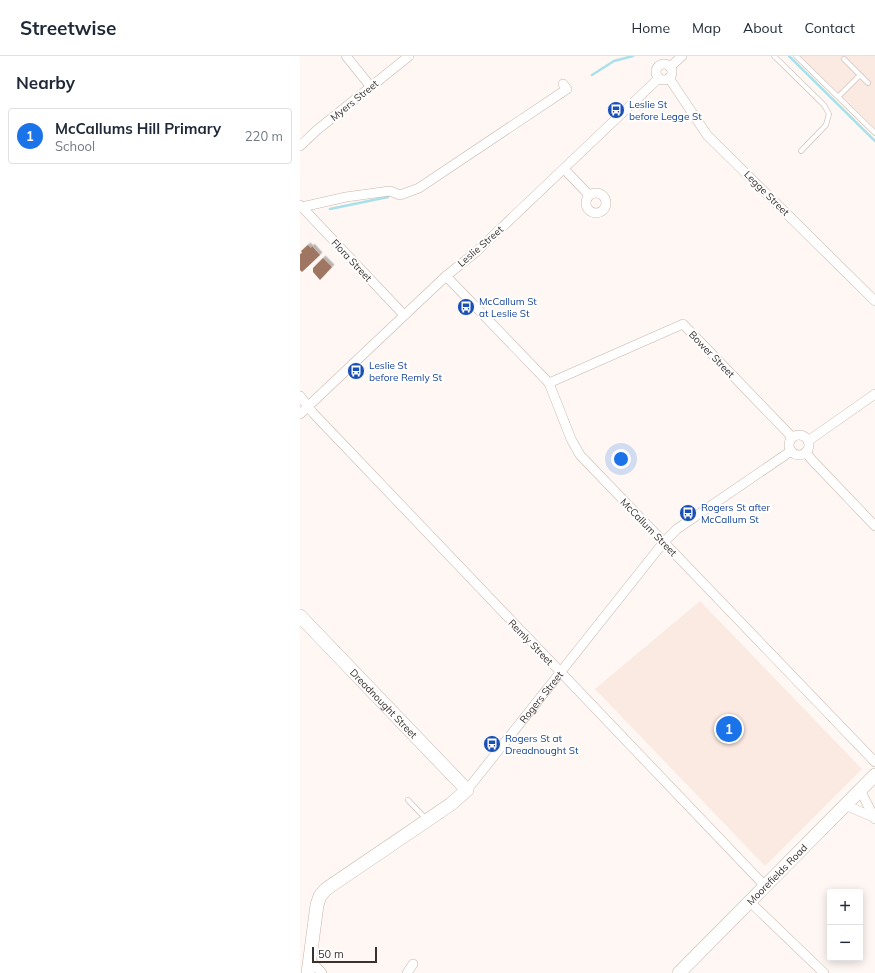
<!DOCTYPE html>
<html lang="en">
<head>
<meta charset="utf-8">
<style>
  body { margin:0; font-family:Mulish,sans-serif; background:#f2f2f3; color:#1f2937 }
  .controls { position:absolute; right:12px; bottom:12px; display:grid; overflow:hidden; border-radius:4px; box-shadow:0 2px 10px #0003 }
  .controls button { width:36px; height:36px; display:grid; place-items:center; padding:0; border:0; border-bottom:1px solid #e0e1e3; background:#fff; color:#1f2937; font:20px sans-serif }
  .scale { position:absolute; left:12px; bottom:10px; width:65px; box-sizing:border-box; padding-left:4px; border:2px solid #39312e; border-top:0; font-size:11px; line-height:14px; white-space:nowrap; color:#39312e; -webkit-text-stroke:3px #fff; paint-order:stroke }
  .you { position:absolute; left:321px; top:403px; width:14px; height:14px; margin:-10px; border:3px solid #fff; border-radius:50%; background:#1a73e8; box-shadow:0 0 0 6px #1a73e833 }
  .badge { display:grid; place-items:center; width:26px; height:26px; border-radius:50%; background:#1a73e8; color:#fff; font-size:13px; font-weight:700 }
  .pin { position:absolute; translate:-50% -50%; border:2px solid #fff; box-shadow:0 1px 4px #0006 }
  .list { margin:0; padding:0; list-style:none }
  h2 { display:flex; justify-content:space-between; align-items:center; height:52px; margin:0; padding:0 16px; font-size:17px }
  h2 small { font-size:13px; font-weight:400; color:#747a83 }
  .list li { display:grid; grid-template-columns:26px 1fr auto; gap:12px; align-items:center; box-sizing:border-box; height:56px; margin:0 8px 8px; padding:0 8px; border:1px solid #e0e1e3; border-radius:4px }
  .list b { display:block; font-size:15px; white-space:nowrap }
  .list p { margin:0; font-size:13px; white-space:nowrap; color:#747a83 }
  .list em { font-size:13px; font-style:normal; color:#747a83 }
  .map { position:relative; flex:none; width:575px; height:917px; overflow:hidden }
  header { display:flex; align-items:center; gap:24px; box-sizing:border-box; height:56px; padding:0 20px; background:#fff; border-bottom:1px solid #e0e1e3 }
  header strong { font-size:19px }
  nav { display:flex; gap:22px; margin-inline-start:auto; font-size:14px }
  main { display:flex }
  aside { flex:1; background:#fff }
  .map>svg:first-child { display:block }
  .built { fill:#fbeae2 }
  .lines { fill:none; stroke-linecap:round; stroke-linejoin:round }
  .stream { stroke:#a8e1ea; stroke-width:2.5 }
  .building { fill:#9f7662; filter:url(#shadow) }
  .lane-casing { stroke:#c8b6ad; stroke-width:5.5 }
  .street-casing { stroke:#c8b6ad; stroke-width:10 }
  .secondary-casing { stroke:#c8b6ad; stroke-width:14 }
  .lane { stroke:#fff; stroke-width:4.5 }
  .street { stroke:#fff; stroke-width:9 }
  .secondary { stroke:#fff; stroke-width:13 }
  .labels { text-anchor:middle; stroke-width:4; stroke-linejoin:round; paint-order:stroke }
  .street-label { font-size:10px; fill:#39312e; stroke:#fff }
  .transit-label { font-size:10px; fill:#164399; stroke:#fff; text-anchor:start }
</style>
</head>
<body>
<header>
<strong>Streetwise</strong>
<nav><a>Home</a><a>Map</a><a>About</a><a>Contact</a></nav>
</header>
<main>
<aside>
<h2>Nearby<small></small></h2>
<ul class="list">
<li><span class="badge">1</span><div><b>McCallums Hill Primary</b><p>School</p></div><em>220 m</em></li>
</ul>
</aside>
<div class="map">
<svg width="575" height="917" viewBox="0 0 575 917">
  <defs>
    <filter id="shadow"><feDropShadow dx="2.5" dy="-2.5" stdDeviation="0" flood-color="#0004"/></filter>
  </defs>
  <rect width="100%" height="100%" fill="#fff7f3"/>
  <path class="built" d="M494,0H575V80Z
    M400,545L562,713L465,810L295,633Z"/>
  <g class="lines">
    <path class="stream" d="M489,0L575,85
      M292,19L314,5L333,0
      M30,153L88,141"/>
  </g>
  <path class="building" d="M8,189L11,192L12,190L20,199L2,216L0,214V198L2,197L1,195Z
    M23,202L32,211L20,224L13,216V212Z"/>
  <g class="lines">
    <g class="lane-casing">
      <path id="lane" d="M474,0L524,49L529,58L526,69L501,95
        M496,0L575,77
        M544,3L568,27
        M538,41L560,19
        M108,744L126,763"/>
    </g>
    <g class="street-casing">
      <g id="street">
        <path d="M46,0L71,31"/>
        <circle cx="364" cy="16" r="8"/>
        <path d="M370,11L382,0"/>
        <path d="M369,22L407,79L575,245"/>
        <path d="M0,90L17,74L109,0"/>
        <path d="M264,113L289,139"/>
        <circle cx="296" cy="147" r="10"/>
        <path d="M0,149L104,259"/>
        <path d="M2,151L46,141L90,135L100,139L119,132L267,33L263,28"/>
        <path d="M146,220L249,327L271,383L280,399L575,706"/>
        <path d="M249,327L383,268L492,381"/>
        <path d="M0,340L13,357L465,830"/>
        <path d="M0,358L146,220L176,196L359,22"/>
        <circle cx="499" cy="389" r="10"/>
        <path d="M508,385L575,338"/>
        <path d="M506,396L511,403L575,470"/>
        <path id="s1" d="M167,734L363,487L377,473L491,395"/>
        <path d="M560,734L575,763"/>
        <path d="M545,749L573,761"/>
        <path d="M450,846L524,917"/>
        <path d="M10,904L22,917"/>
        <path d="M107,917L113,908"/>
      </g>
    </g>
    <g class="secondary-casing">
      <g id="secondary">
        <path id="s2" d="M0,560L167,734L151,748L26,833L20,840L17,849L8,917"/>
        <path id="s3" d="M379,917L575,719"/>
      </g>
    </g>
    <use href="#lane" class="lane"/>
    <use href="#street" class="street"/>
    <use href="#secondary" class="secondary"/>
  </g>
  <defs>
    <g id="bus-disc" transform="scale(0.9)"><circle r="9.5" fill="#1a4fb4" stroke="#fff"/><path d="M-5-6H5V4H4V6H2V4H-2V6H-4V4H-5ZM-3.5-4V0h7V-4ZM-3.5 1.2v1.5H-2V1.2ZM2 1.2v1.5H3.5V1.2Z" fill="#fff"/></g>
  </defs>
  <g fill-rule="evenodd">
    <use href="#bus-disc" x="316" y="54"/>
    <use href="#bus-disc" x="166" y="251"/>
    <use href="#bus-disc" x="56" y="315"/>
    <use href="#bus-disc" x="388" y="457"/>
    <use href="#bus-disc" x="192" y="688"/>
  </g>
  <g class="labels">
    <g class="street-label">
      <text transform="translate(54 44) rotate(-39)" y="4">Myers Street</text>
      <text transform="translate(467 137) rotate(45)" y="4">Legge Street</text>
      <text transform="translate(180 190) rotate(-41)" y="4">Leslie Street</text>
      <text transform="translate(52 204) rotate(47)" y="4">Flora Street</text>
      <text transform="translate(412 298) rotate(46)" y="4">Bower Street</text>
      <text transform="translate(349 471) rotate(46)" y="4">McCallum Street</text>
      <text transform="translate(231 586) rotate(46)" y="4">Remly Street</text>
      <text dy="4" stroke="none"><textPath href="#s1" startOffset="119">Rogers Street</textPath></text>
      <text dy="4" stroke="none"><textPath href="#s2" startOffset="121">Dreadnought Street</textPath></text>
      <text dy="4" stroke="none"><textPath href="#s3" startOffset="139">Moorefields Road</textPath></text>
    </g>
    <g class="transit-label">
      <text x="329" y="52">Leslie St<tspan x="329" dy="12">before Legge St</tspan></text>
      <text x="179" y="249">McCallum St<tspan x="179" dy="12">at Leslie St</tspan></text>
      <text x="69" y="313">Leslie St<tspan x="69" dy="12">before Remly St</tspan></text>
      <text x="401" y="455">Rogers St after<tspan x="401" dy="12">McCallum St</tspan></text>
      <text x="205" y="686">Rogers St at<tspan x="205" dy="12">Dreadnought St</tspan></text>
    </g>
  </g>
</svg>
<div class="controls">
<button>+</button>
<button>−</button>
</div>
<div class="scale">50 m</div>
<div class="you"></div>
<div class="pin badge" style="left:429px;top:673px">1</div>
</div>
</main>
</body>
</html>
